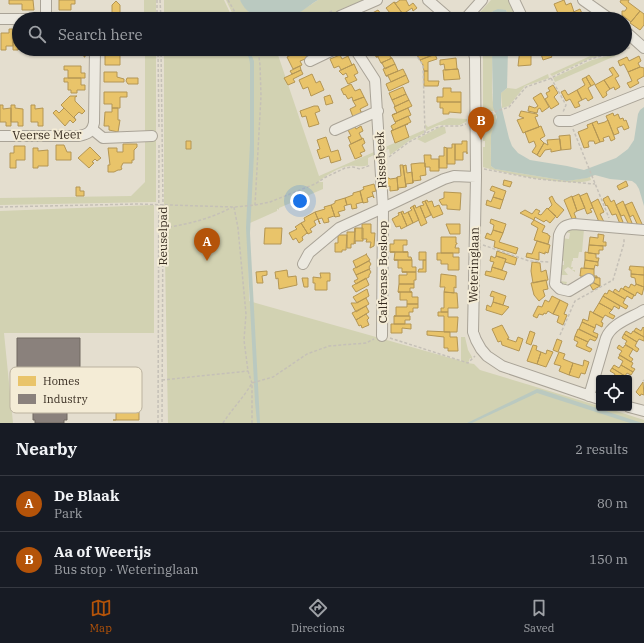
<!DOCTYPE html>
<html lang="en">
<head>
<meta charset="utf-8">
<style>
  body { margin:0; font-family:"IBM Plex Serif",serif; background:#20242c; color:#f1f3f6 }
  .controls { position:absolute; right:12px; bottom:12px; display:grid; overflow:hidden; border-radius:4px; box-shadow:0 1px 3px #0004 }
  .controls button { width:36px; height:36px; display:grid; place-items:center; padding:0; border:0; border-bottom:1px solid #363941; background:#171b24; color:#f1f3f6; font:20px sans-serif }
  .you { position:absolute; left:300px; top:201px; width:14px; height:14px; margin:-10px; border:3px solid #fff; border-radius:50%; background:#1a73e8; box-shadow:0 0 0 6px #1a73e833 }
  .badge { display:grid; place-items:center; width:26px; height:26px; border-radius:50%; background:#b45309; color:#fff; font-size:13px; font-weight:700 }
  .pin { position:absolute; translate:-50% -33px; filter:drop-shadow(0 1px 2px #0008) }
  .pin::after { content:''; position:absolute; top:21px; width:14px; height:12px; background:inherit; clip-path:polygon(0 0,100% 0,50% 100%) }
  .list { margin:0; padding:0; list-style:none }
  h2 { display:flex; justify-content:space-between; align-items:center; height:52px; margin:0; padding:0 16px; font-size:17px }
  h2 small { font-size:13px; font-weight:400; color:#9ea1a6 }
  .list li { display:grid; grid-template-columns:26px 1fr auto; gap:12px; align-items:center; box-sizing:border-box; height:56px; padding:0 16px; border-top:1px solid #363941 }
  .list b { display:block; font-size:15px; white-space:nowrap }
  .list p { margin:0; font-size:13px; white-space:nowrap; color:#9ea1a6 }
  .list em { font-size:13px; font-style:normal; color:#9ea1a6 }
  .icon { flex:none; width:22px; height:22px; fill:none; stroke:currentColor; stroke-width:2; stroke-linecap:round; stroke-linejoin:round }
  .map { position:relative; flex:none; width:644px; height:423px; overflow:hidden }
  .search { position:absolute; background:#171b24; box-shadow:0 1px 3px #0004; left:12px; right:12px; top:12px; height:44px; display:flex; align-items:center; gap:10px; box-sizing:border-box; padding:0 14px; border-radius:22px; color:#9ea1a6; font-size:15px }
  .sheet { height:164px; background:#171b24 }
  nav { display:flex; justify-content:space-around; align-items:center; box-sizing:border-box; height:56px; border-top:1px solid #363941; background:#171b24; font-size:11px; color:#9ea1a6 }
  nav a { display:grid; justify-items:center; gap:2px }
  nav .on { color:#b45309 }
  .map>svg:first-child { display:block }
  .green { fill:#d2d2b2 }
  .water { fill:#bac9c0 }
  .homes { fill:#e9c46a; stroke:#b49654 }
  .industry { fill:#8a817c; stroke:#716860 }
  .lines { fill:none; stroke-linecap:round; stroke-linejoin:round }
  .minor-casing { stroke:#a9a397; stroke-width:12 }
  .path { stroke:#c5c0b7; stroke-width:1.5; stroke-dasharray:3 2; stroke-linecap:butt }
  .minor { stroke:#ece9e0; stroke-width:10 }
  .labels { text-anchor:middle; stroke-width:4; stroke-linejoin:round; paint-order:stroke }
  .street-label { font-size:12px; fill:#372c20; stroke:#f4ecd6 }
  .key { fill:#f4ecd6; stroke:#bbb29f; stroke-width:1 }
  .key-label { font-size:11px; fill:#372c20 }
</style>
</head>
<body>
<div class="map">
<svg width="644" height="423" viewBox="0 0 644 423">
  <rect width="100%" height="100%" fill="#e4decf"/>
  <path class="green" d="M144,0H156V19H144Z
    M164,0H224L233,19H164Z
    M226,0H240L249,12L263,19H235Z
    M318,0H364L339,10L336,14L334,13L322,19H278L298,13Z
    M491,0H510L519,19H510L506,10L493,11L486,19H474Z
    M145,49H156V135L145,134Z
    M164,49H247L250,51L249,49H276L319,176L374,152V155L368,158V165C360,168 357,165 349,166C339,167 327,175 319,181L320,182H323V189L279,208V210L278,209H277V211L250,223V221L248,222L249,301L461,361V337H465L468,350L472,357V359L470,358L468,363L474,364L480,370L599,406V408H607L644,420V423H168L164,201Z
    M483,49H492C494,68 489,93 495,111L483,112Z
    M606,49H625L614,53L591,58L552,76L550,74Z
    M623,52L622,53L555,82L553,78L592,60Z
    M548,74L549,78L525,86L509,106L502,108L501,93L507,88L516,89Z
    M496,114C497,119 495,124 493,130C490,141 491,154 491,166L495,169L567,181L590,177L591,180C573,188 504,173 483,167V147H485V141H483V118Z
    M449,118L467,119V121L460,125H439L426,131L425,124L428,127Z
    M424,124V133L409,141L390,155L389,149L383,151V148L424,130Z
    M440,127H445L446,133L425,143L417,139Z
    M145,140H156V202L0,205V198L131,196L145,182Z
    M154,205V333H4L13,423H0V211Z
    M565,228L584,229L582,252H579L578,258H573V261H572L571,267H573L572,270H575V272L568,267L564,270L568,275H561V281L567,282L565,287L558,283L559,265H564V261L559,260L561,238L569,239L570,233L564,232Z"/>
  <path class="water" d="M240,0H318C312,3 308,7 302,11C282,22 251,25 240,0Z
    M498,9L506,10L510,19H486L493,11Z
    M244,49H249L254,61V154L250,233L260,423H257L255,402L246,228L250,143V64L249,58Z
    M492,49H508L507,88L501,93V105L509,138L512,146L518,153L530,160L567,166L584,170L616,158L628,149L634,140L638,114L640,110L644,107V206L639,189L636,184L632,181L610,179L595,175L587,178L567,181L495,169L491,166V135L497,117L493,107Z
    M537,389L542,390L642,423H630L537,393L472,423H467Z"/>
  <path class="homes" d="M9,0H33L34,10H22V4H9Z
    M59,0H75V4H71V10H59Z
    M400,0H406L409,6L413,3L417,8L413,11L412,8L403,14L394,2L396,3Z
    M564,0L566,5L571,3L574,12L560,18L554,4Z
    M621,0H629L628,2L640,11L631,22L622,15V11H625L627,8L620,2Z
    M116,1L120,5V19H112V5Z
    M394,2L402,13L393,19H385L383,17L390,13L386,8Z
    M580,9L584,18L571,19L569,14Z
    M378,10L385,19H363L361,17L363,18Z
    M640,11L644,14V25L640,30L630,23Z
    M9,29H13V46H6V50H1V33H9Z
    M13,29V33H19L18,50H13Z
    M62,49H85V57H84V54H77V51L73,56L67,50L65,53L61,50Z
    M295,49H304L308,58L300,61L302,65L293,69L287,57L297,52Z
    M377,49H387L388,52L376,57L374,52L377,51Z
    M431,49H437L434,50L436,54L420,60L417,55L431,50Z
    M520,49H531V65L518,66Z
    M542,49H560V50L550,54L552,57L543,60L540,51L543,50Z
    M388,52L391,58H392L381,63L378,57H376Z
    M435,54L437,59L428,62V71H424L423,65L420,60Z
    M105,55H120V65H105Z
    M340,55L342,59L348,56L352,65L354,64L341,70L339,66L334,68L330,59Z
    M639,56L641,61L638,63L640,67L628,72L624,64L620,66L618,61L627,57L629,61Z
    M392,58L395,64L385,69L382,63H381Z
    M456,58L457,69H458L445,70L444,64L440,65V60Z
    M354,64L358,73L354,75L357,80L348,84L345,78L348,77L346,73L343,75L339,71Z
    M395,64L398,71L386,76L383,69Z
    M64,66H81V73H85V78H68V70H64Z
    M300,66L301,70L292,74L290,71Z
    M613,67L619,76L615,78L620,87L615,90L614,87L610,89L604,80L613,75L609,69Z
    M640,67L644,68V76L637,80L639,83L630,88L627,83L632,81L628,72Z
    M403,69L406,75L391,82L388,76H386Z
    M458,69L460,79L444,80L443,70Z
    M301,70L303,74L293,79L295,82L288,85L284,78Z
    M424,71H428V81H439L438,86H424Z
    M104,72H117V77L124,79V82H104Z
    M312,74L316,83L320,81L324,90L311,96L308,87L303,89L299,80Z
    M406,75L409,82L389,91L386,84Z
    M589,75L595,84L591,86L586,77Z
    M586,77L591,86L588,88L593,98L588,101L586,98L582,100L577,90L585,85L582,79Z
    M64,78H81V85H85V90H77V93H71V90H68V82H64Z
    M127,78H138V84H128L126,81Z
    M604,80L610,89L606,92L607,95L603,98L595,85Z
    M351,84L355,91L360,89L364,97L353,101L352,97L348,99L345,94L344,95L341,89Z
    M553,85L558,93L554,97L559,104L551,109L545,99L548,97L546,93L550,91L548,88Z
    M403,87L406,94L392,100L389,93Z
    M443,88H451V92H461V102H437V97H443Z
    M565,90L568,95L577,90L582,100L578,102L580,106L575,108L570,99L566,101L561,92Z
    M104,92H127V97H120V108H112V104H104Z
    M541,93L549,107L542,112L540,108L538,109L537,113L528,111L529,106L535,108L538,106L533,98Z
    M406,94L409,100L394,107L395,106L392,100Z
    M330,95L333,103L326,105L324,97Z
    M70,96H77L75,97V101L85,111L82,114L79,112L74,117L76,120L61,105Z
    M364,97L368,105L360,109L361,112H364L353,117L350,109L356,106L353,101Z
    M409,100L412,106L392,115L397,113L394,107Z
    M440,102H461V113L449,112V114H443V108H440Z
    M0,105H3V109L11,108V126H6V122H0Z
    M11,105H15V108L23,109V126H18V122H11Z
    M31,105H35V109L43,108V126H38V122H31Z
    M314,106H318L320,111L315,113L319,124L309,127L306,116L302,117L300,111Z
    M64,108L76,120L73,123L70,120L65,126L53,113L56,110L59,113Z
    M112,108H118V120H120L118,132L109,130V126H104L105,112H112Z
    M408,108L411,115L395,122L392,115Z
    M521,111L537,114L538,116L535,117L539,127L523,133L517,120L524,118L519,116Z
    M613,113L614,116L618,114L620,119L623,118L624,121L626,120L629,128L624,130L622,126L617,128L619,133L614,135L606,116Z
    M408,116L411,122L391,131L393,130L391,126L396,123L395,122Z
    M608,120L615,139L611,141L609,136L603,138L604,141L600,142L592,123L597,121L598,124L605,122Z
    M592,123L600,142L595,144L594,141H589L588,143L589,147L584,148L578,132L588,128L587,125Z
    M408,124L405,125L409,137L395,143L391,131Z
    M354,125L356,129L361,126L363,131L359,133L362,139L351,144L348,137L351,136L347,128Z
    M541,126L545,136L540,139L544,143L537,155L532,152L536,146L534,141L529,143L525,132Z
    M570,135L571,149L561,150L559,136Z
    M326,137L331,152L338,150L341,160L331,163L329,156L320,159L317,150L320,149L317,140Z
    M363,138L365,143L362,145L365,151L360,153L362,156L355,159L349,145Z
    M560,139L561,150L551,152V149L545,150L540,157L537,155L544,143L548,145L547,140Z
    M186,141H191V149H186Z
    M462,141H467V154V152H463V160H455V144H462Z
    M123,144H137V147L134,150V160H132V163H123L121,167L122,169L120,170H118L114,172H108V165H110L108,148H117V152H123Z
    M452,144H455V164H447V148H452Z
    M56,145H64L67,152H71V160H56Z
    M14,146H25V160H16V168H10V153H14Z
    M90,147L101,158L97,161L95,159L92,162L94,163L89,168L78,158Z
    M444,147L447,148V168H439V156H444Z
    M33,148H38V151L48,150V166H38V168H33Z
    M424,155H431V159H439V171H430V167H425Z
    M420,163H425L426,175L420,176L421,180L413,181V183L411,164Z
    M400,165H403L406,187L398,188V190L397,177L401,176Z
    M406,165L407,173L412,172L413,183L406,184V187L403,166Z
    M397,177L398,190L390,191V186L386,187L385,178H389L390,179L397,178Z
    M504,180L512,182L510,187L503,185Z
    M626,181L628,186L619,190L617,186Z
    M374,184L376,191L372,192L374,198L373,196L367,198L368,202L363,203L360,191L364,189L363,187Z
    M492,186L506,191L503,200L493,197L495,192L490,190Z
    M76,187H80V191H84V196H76Z
    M360,191L363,203V202L356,204L357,208L352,209L351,204L347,205L345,198L353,195V193Z
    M444,192L461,193L460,210L447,209V205H442L439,200L444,198Z
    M587,193L593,208L590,209L592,212L587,214L580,196Z
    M579,194L585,208L577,211L572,197Z
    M552,196L555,202L564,210L557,218L548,209L552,205L549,198Z
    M572,196L577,211L574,213L576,218L572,219L564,200Z
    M608,196L611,202L614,200L623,222L620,224L616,214L612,215L607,205L606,206L603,199Z
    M493,197L503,200L500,209L486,205L487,200L491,202Z
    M345,198L347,205L344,206L345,210L338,212L340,216L335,217L331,205L335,203V201Z
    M598,199L604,212L600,214L604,222H599L591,203Z
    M427,200L428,202L432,201L434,207L439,205L443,214L433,218L425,201Z
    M425,201L431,215L425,218L420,206L424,205L422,202Z
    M623,201L632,223L629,225L624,215L621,216L616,205Z
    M632,202L642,224L638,226L633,215L630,217L625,205Z
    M331,205L335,217L334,216L328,218L329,222L324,223L322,218L318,219L320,224L315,212L325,209L324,207Z
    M415,205L416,208L420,206L427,223L421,226L413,206Z
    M413,206L419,220L413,223L408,212L412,210L410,208Z
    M547,208L556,216L550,223L546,220L544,222L535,217L534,220L520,213L525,210L532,214L536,209L540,211L538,214L541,215Z
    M403,211L404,214L408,212L413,223L407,226L401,212Z
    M315,212L320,224L318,219L314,221L316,225L310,229L312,232L308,234L301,223L305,221L304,218Z
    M401,212L407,226L401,229L400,226L396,227L392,219L399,215L398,213Z
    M491,219L506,224L503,233L493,230L494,225L490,223Z
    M534,220L545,226L542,232L548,234V235L550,236L548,244L534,240L538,228L531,224Z
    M301,223L308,234L307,233L302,237L303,240L299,243L296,238L293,240L289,233L297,229L295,227Z
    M362,224H371V233H375L374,246L370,248L371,242H366L367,239H362Z
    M446,224H460V234H450Z
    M265,228H282L281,244H264Z
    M355,228H363V241H355V244Z
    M355,228L354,244H351V248H347V232H355Z
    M493,230L503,233L499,242L518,248L516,254L494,247L495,241L485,238L487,233L491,235Z
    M598,234L604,235L603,242H606V246L589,245L590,237L598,238Z
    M338,235H347L346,250H342V252H335V243H338Z
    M441,237H456V243H457V244H456L455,248H459V253H441Z
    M394,240H407V245H403V252H408H390V244H394Z
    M537,241L550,245L548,253L545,252V254L539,252V260L526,257L527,253L532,254Z
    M589,245L603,246V250H599V254L588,253Z
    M497,251L517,258L515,265L505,262L506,259L496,256Z
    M390,252H408V257H411L412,260H394L395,252Z
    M419,252H426V260H419Z
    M585,252L596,254V258H599L598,262L585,260Z
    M437,253H453V257H459V270H448V264H441V260H437Z
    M366,254L370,260L356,268L353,261L367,254Z
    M491,256L495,258L496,256L506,259L502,270L492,267L494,262L490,261Z
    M394,260H412V267H416V272H402V268H398V260Z
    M423,260H426V272H418L419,269H423Z
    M585,260L598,262V266L595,265L594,269L584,268Z
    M369,261L371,264L369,267L370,269L356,275L353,269Z
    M532,262L540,263L541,272L546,270L548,280L533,283L531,271Z
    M630,266L644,267V275L631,274V270H629Z
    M492,267L507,272L504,280L485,275L486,271L491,272Z
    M581,268L594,269V276H597V278L580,276Z
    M369,269L371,272L369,275V277L356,284L354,281L358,279L356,275Z
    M287,270L288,277L296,276L297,285L279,289L278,278L276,279L275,272Z
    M267,271V275L262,276L263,283H257L256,272Z
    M402,272H416V280H414V284H399V275H407V272Z
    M320,273H330V281H327V290H315V283H313V277L321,278Z
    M441,274L456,276V288L454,287V293L444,292L445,287H440Z
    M631,274L644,275V287L636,284L635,278L631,277Z
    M593,277L600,278V286L592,282Z
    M302,278H308V287H304Z
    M366,278L369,285L356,292L352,286Z
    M546,280L548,289L543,290L545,296L539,301L534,295L531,283Z
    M592,282L600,286L593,290L589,283Z
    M399,284H414V288H410V292H412H398Z
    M631,284L635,286L636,284L644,287L642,295L637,292L635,296L623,289L625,286L629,288Z
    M621,288L634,295L632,299L627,296L625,299L613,292L615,289L619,292Z
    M367,289L369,296L357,303L353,297Z
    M609,290L625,299L623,303L628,306L626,309L603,296L605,293L607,294Z
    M492,291L506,296L503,305L493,302L494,297L490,296Z
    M398,292H412V297H418V304H407V300H400V292Z
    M444,292L457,293L458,308H448V312H441V308H444Z
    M552,296L560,300L553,314L548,311L546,314L544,313L543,315L539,314L537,318L533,316L538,306L542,307L545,300L549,302Z
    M603,296L620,306L619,309L614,306L612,310L599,303Z
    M366,298L369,304L356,312L351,303H356Z
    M560,300L568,304L564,314L567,315L563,325L557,322L559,316L553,314Z
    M493,302L503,305L509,307L502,315L486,310L487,305L491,307Z
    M599,303L612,310L609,313L615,316L613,319L605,315L603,318L593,313Z
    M407,304H418V308H413V312H409V316H394H396V307H407Z
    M366,306L369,312L356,320L352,313Z
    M590,311L603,318L601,322L603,323L602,327L596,324L595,328L582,322L583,319L588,321Z
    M438,312H448V317H458L457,332H444V316H438Z
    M366,314L369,318L367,320L369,325L362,328L361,325L359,326L356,320Z
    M394,316H410V320H405V324H394Z
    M582,322L595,328L593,332L598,334L597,338L579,329Z
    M391,324H411V329L402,328V333H391Z
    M502,325L509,338L507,339L516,342L518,337L523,339L519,351L502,345L501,341L498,342L492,329Z
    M643,327L644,328V337L634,331L636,328L641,331Z
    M578,329L597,338L595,341L590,339L588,342L575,336Z
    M427,331L450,332V337H457L458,351H448V348H444V337L427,335Z
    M530,331L535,333L531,345L526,343Z
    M626,331L631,334L633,331L644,337V341L639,339L637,342L624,334Z
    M624,334L637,342L635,346L639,349L637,352L625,344L627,341L622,338Z
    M575,336L588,342L586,346L592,349L590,352L576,346L578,342L574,340Z
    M557,339L562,341L558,352L553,350Z
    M533,345L537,346L536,350L541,352L537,364L527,361Z
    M619,345L623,348L625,345L633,349L629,356L633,359L631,362L619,355L622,351L617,348Z
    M547,350L553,352L546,367L537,364L541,352L546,354Z
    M559,352L565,354L563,359L573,363L569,375L559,371L561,366L554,364Z
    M620,355L633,363L631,367L635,369L633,372L621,365L623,361L618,358Z
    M584,360L589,362L585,374L581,373L579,378L569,375L573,363L583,366Z
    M614,365L619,368L621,365L633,372L631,375L627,373L625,376L612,368Z
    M612,368L625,376L624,378H613L615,374L610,371Z
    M643,382L644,395L641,394L640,396L636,392Z
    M116,405H139V420H113H116Z"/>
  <path class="industry" d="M17,338H80V368H57V394H65V398H67V420H64V423H35V420H33V398H35V394H33V385H17Z"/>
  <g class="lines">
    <g class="minor-casing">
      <path id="minor" d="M428,0L450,19
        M514,0L523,19
        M583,0L610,19
        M0,19H19
        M21,19H84
        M46,19V0
        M339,19L340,16L377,0
        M465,19L482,0
        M625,31L644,48
        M355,49L375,80L383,208L382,336
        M473,49L475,58L476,177L473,332L476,340L481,349L487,356L502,366L599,399
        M310,61L335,49
        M559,121H571L644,92
        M92,129L103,138L152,136
        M335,130L378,111
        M0,136H79C88,134 92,132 94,123L95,49
        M303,264L309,253L339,228L383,208L444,179L454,176L476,177
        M589,279L569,291L560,289L555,284L559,235C562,227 565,225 574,224L644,230
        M589,396L606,338C612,323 631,318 644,310
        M629,407L644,411"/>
    </g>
    <path class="path" d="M157,0V19
      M160,0L161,19
      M228,0L239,19
      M316,19L332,11
      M158,49L159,129
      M161,49L163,204L162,423
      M412,49L423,65L425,133
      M551,78L566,105L563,112
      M485,115L509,107L526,87L549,79L588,60L597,57L613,54L631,47
      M573,129L609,218
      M389,157L409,142L436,128L443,126H460L466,124
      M484,169L537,179L595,184
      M255,205L270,202L315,184L326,177L345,168L353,167L360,169L371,165
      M0,207L137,204L234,207L255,205L261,96L260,65L258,49
      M234,207L238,228L246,314L244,340L248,371L252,383V423
      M164,228C188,224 211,219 232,207
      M483,245L529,261L549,262
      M560,335L575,301L613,280L624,243V238
      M390,338L468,363L475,356
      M162,380L248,371
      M643,381L644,380
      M158,423L159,143
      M223,423C232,409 244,397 252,383L273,377L307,354L329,346L366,343L374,339"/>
    <use href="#minor" class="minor"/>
  </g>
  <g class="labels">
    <g class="street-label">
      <text transform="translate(47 135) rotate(-1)" y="4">Veerse Meer</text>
      <text transform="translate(381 160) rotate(-93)" y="4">Rissebeek</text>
      <text transform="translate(163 236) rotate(-90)" y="4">Reuselpad</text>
      <text transform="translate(474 265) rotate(-89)" y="4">Weteringlaan</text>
      <text transform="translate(383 272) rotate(-90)" y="4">Calfvense Bosloop</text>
    </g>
  </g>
  <rect x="10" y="367" width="132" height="46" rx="6" class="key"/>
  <rect x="18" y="376" width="18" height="10" fill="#e9c46a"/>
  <rect x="18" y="394" width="18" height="10" fill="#8a817c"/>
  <g class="key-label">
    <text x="43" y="385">Homes</text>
    <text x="43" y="403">Industry</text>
  </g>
</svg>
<div class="controls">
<button><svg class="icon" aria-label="locate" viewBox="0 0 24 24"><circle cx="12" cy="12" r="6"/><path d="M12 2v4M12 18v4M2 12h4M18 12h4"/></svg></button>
</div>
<div class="you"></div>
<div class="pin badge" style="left:207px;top:261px">A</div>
<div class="pin badge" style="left:481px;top:140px">B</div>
<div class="search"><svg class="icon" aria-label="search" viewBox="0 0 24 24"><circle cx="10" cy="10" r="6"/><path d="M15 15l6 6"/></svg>Search here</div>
</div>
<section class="sheet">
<h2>Nearby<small>2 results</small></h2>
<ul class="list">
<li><span class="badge">A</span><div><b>De Blaak</b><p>Park</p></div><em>80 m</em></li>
<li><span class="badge">B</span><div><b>Aa of Weerijs</b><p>Bus stop · Weteringlaan</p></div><em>150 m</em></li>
</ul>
</section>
<nav>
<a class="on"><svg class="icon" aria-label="map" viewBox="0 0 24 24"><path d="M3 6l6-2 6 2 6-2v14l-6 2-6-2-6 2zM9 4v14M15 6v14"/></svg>Map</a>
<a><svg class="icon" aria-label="directions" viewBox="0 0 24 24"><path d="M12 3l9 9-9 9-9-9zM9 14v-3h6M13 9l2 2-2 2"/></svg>Directions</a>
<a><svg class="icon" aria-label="saved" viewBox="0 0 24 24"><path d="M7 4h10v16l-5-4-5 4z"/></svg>Saved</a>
</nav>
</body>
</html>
